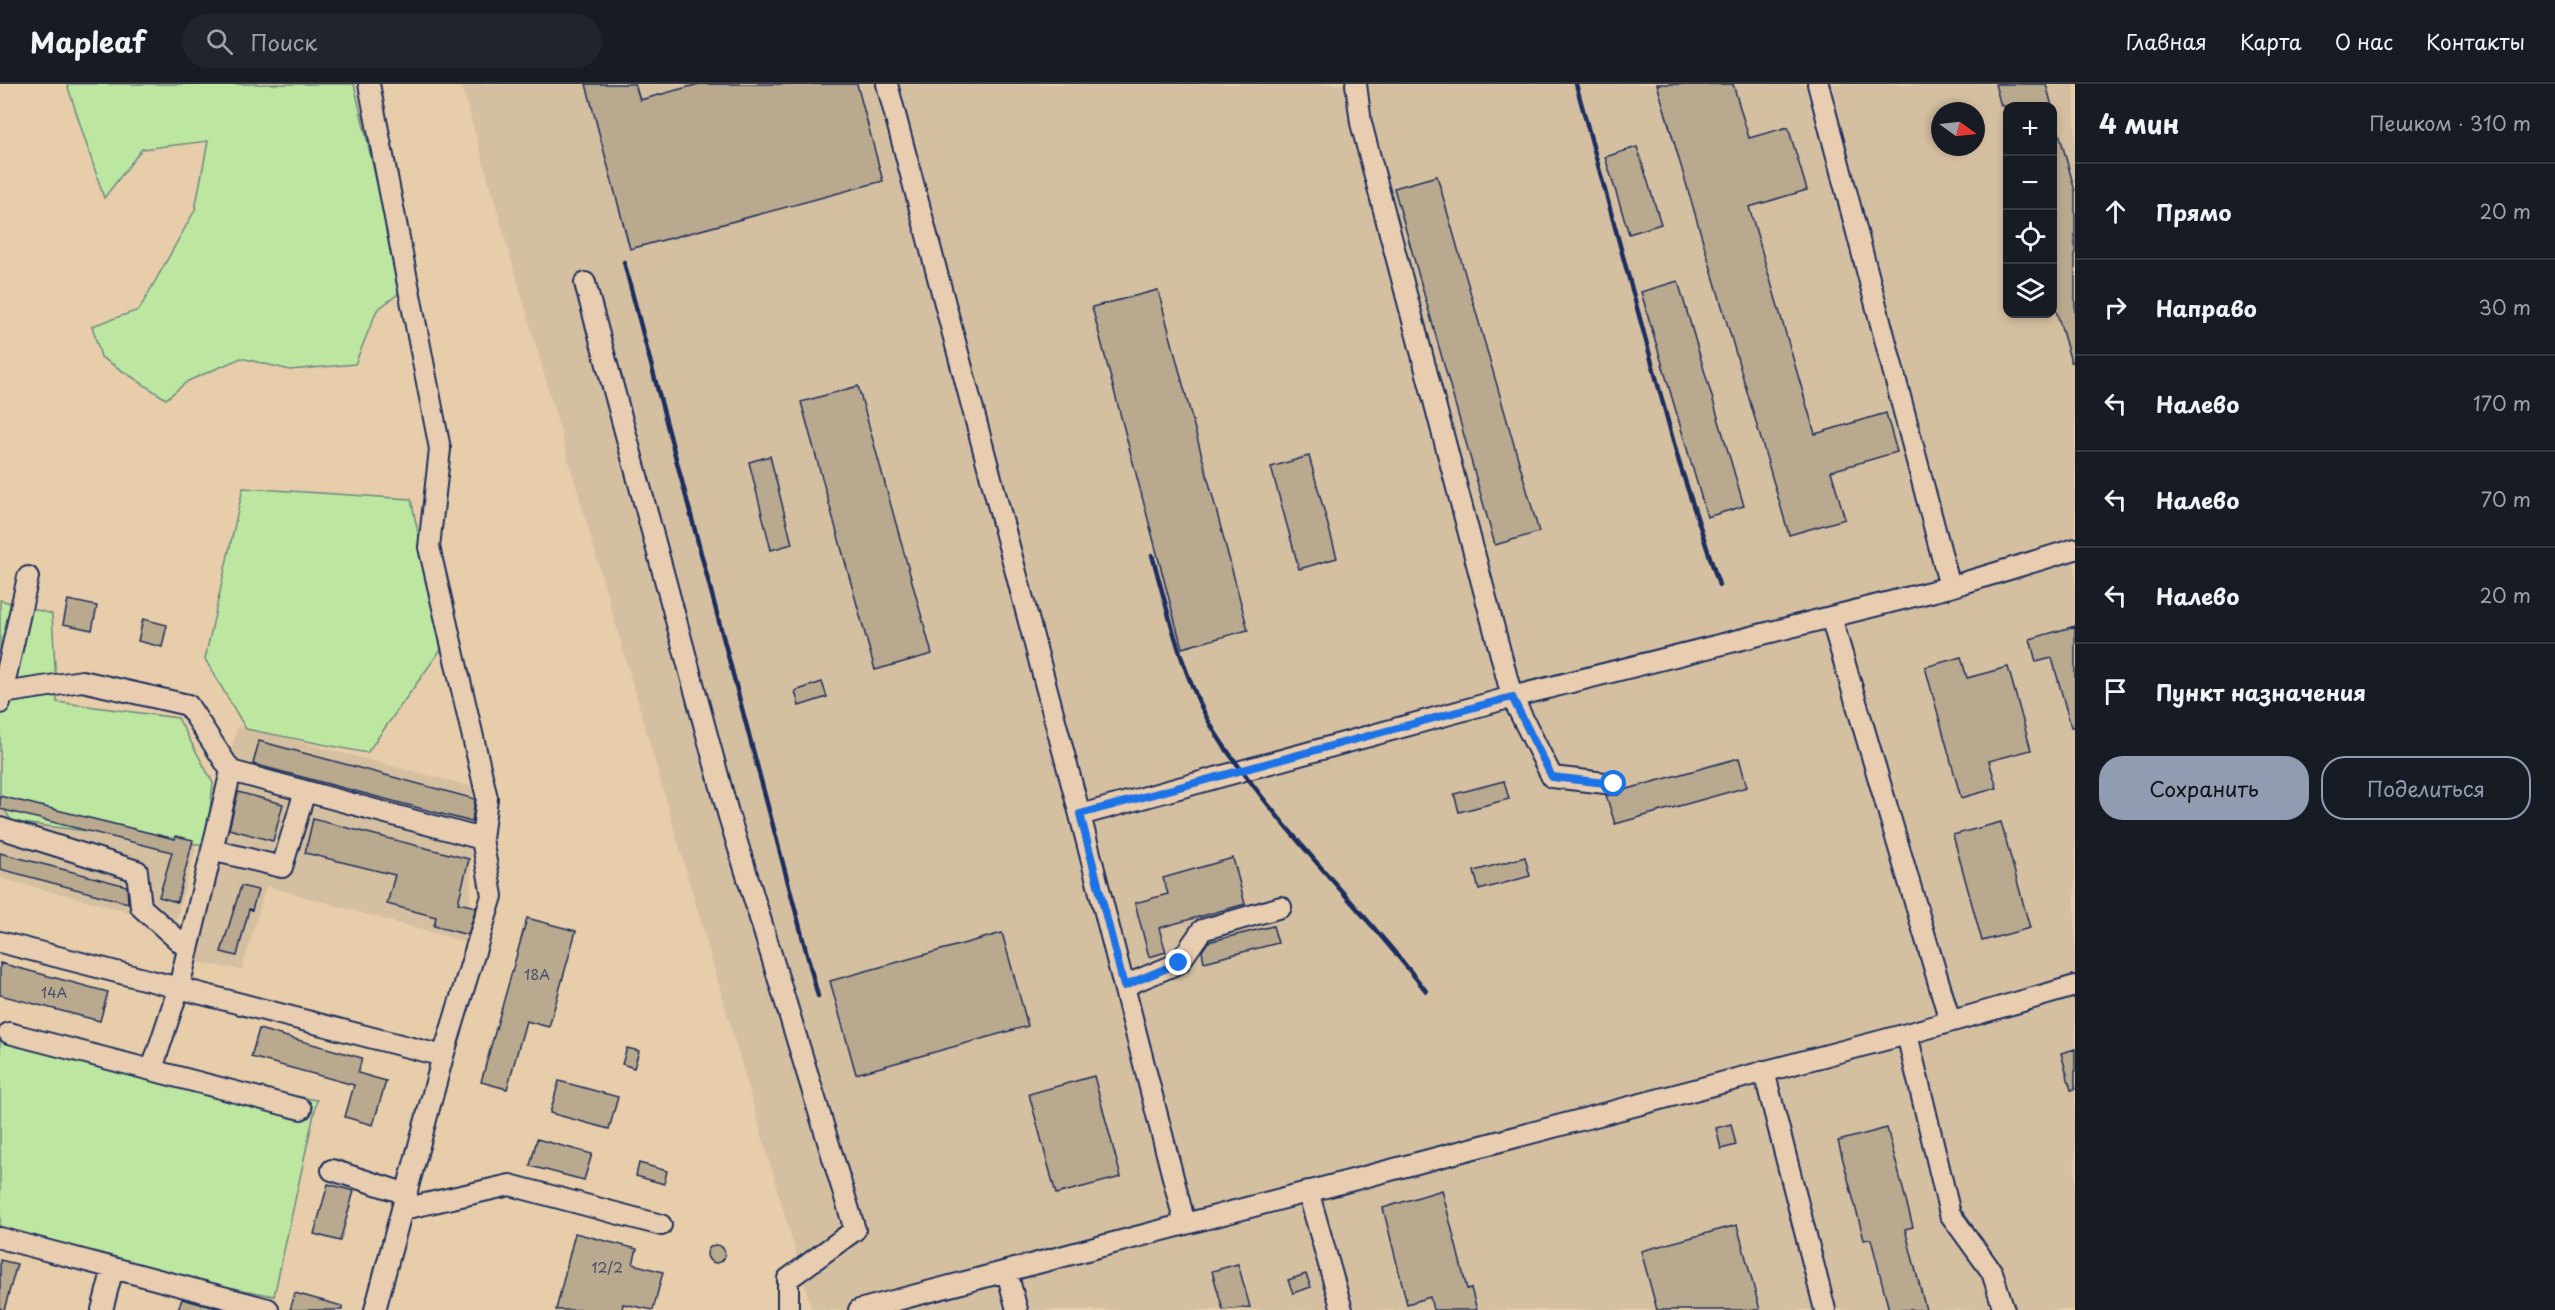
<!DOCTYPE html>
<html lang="ru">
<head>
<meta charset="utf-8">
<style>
  body { margin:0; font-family:"Playpen Sans",sans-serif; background:#20242c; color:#f1f3f6 }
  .controls { position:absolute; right:18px; top:18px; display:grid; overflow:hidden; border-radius:12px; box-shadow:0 3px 9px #0003 }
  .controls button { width:54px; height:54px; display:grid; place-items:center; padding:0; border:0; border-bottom:2px solid #363941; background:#171b24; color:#f1f3f6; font:30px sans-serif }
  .compass { position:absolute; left:1931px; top:18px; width:54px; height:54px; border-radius:50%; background:#171b24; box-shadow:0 3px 9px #0003; rotate:105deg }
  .stop { position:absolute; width:18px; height:18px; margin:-14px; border:4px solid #1a73e8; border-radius:50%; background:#fff }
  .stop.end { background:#1a73e8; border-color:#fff; box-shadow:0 2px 6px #0008 }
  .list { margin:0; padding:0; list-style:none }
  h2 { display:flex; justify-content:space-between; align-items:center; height:78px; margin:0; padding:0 24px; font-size:26px }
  h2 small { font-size:20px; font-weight:400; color:#9ea1a6 }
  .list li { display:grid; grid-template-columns:39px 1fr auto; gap:18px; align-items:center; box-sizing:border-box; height:96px; padding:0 24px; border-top:2px solid #363941 }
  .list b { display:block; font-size:22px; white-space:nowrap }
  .list em { font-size:20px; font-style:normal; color:#9ea1a6 }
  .actions { display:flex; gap:12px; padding:18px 24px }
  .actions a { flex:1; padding:14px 0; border:2px solid #919bb2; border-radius:24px; text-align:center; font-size:21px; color:#919bb2 }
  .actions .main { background:#919bb2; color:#111 }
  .icon { flex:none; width:33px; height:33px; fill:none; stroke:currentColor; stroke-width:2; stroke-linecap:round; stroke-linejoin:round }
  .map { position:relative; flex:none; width:2075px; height:1226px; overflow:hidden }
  header { display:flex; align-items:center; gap:36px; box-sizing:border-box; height:84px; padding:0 30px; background:#171b24; border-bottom:2px solid #363941 }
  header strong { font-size:28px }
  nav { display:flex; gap:33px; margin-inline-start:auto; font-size:21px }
  .search { width:420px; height:54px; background:#20242c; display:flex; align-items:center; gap:15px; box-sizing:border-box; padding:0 21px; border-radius:33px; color:#9ea1a6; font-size:22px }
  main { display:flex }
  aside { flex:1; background:#171b24 }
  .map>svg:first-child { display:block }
  .built { fill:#d5bfa1; fill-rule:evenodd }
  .green { fill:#bde6a1; stroke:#6c8a80; stroke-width:1.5 }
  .building { fill:#b9a98e; stroke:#1b2f5e; stroke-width:1.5 }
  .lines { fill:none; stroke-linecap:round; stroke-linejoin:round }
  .minor-casing { stroke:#1b2f5e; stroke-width:24 }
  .minor { stroke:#e8cdb0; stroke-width:20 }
  .rail { stroke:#1b2f5e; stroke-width:4.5 }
  .route { stroke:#1a73e8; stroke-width:8 }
  .labels { text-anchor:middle; stroke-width:5; stroke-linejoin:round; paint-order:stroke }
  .number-label { font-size:14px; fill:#424e6a }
</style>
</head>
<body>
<header>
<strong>Mapleaf</strong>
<div class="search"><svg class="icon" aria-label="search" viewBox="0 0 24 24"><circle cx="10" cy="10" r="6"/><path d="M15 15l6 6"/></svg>Поиск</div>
<nav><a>Главная</a><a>Карта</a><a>О нас</a><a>Контакты</a></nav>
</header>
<main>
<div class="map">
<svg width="2075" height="1226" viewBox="0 0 2075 1226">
  <rect width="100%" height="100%" fill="#e7cdaa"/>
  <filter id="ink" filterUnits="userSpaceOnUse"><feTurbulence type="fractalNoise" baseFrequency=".0167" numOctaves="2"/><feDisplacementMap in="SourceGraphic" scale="12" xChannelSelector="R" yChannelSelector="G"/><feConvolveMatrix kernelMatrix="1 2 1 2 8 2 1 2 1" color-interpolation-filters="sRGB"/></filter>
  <g filter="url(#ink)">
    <path class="built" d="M461,0H2075V1226H812ZM2008,22H2052V230H2008ZM1940,27H1976V63H1940Z
      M238,642L473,703L469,859L266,802L242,886L172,874Z
      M0,699L199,752L175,840L0,794Z"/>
    <path class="green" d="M67,0H354L402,207L377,226L355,280L290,286L241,274L188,297L166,315L101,273L92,242L139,226L195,126L208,57L142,65L104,114Z
      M243,404L411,415L442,564L367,669L246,645L205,575Z
      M0,516L52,530L57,618L178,634L213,699L206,761L12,738L0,717Z
      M0,954L317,1016L274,1212L0,1159Z"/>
    <path class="building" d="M586,0H635L640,16L699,0H857L883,97L630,165Z
      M1657,0H1733L1749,54L1788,43L1807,106L1749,123L1815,350L1886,329L1897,368L1831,387L1845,435L1789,451Z
      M1995,0H2046L2052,22H2001Z
      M2052,41H2057L2075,107V278H2071L2052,212Z
      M1637,63L1661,140L1629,150L1605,73Z
      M1437,92L1539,448L1495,461L1394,104Z
      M1678,197L1744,422L1707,433L1641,208Z
      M1158,206L1248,546L1182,564L1092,223Z
      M858,302L932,570L875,586L801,318Z
      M770,372L792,460L771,466L749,378Z
      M1309,372L1337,474L1299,485L1271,383Z
      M68,516L97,522L92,546L63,540Z
      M143,535L167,541L162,563L138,557Z
      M2075,542V643H2071L2052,574L2036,578L2030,555Z
      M1961,573L1967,594L2008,583L2031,666L1989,677L1997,704L1961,714L1925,583Z
      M822,598L827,613L799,622L795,607Z
      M259,657L475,715L472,738L253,680Z
      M1739,674L1747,703L1615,740L1606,711H1618L1624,706Z
      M1504,697L1509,715L1459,728L1454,710Z
      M238,708L283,720L273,757L229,745Z
      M0,712L175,755L176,752L193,756L177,818L159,813L172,768L0,725Z
      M313,735L469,775L458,819L476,823L468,851L434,842L436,833L387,820L395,791L305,769Z
      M2001,738L2030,844L1982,857L1953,751Z
      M0,769L127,802L128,819L0,785Z
      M1525,773L1530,792L1479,806L1474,787Z
      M1233,774L1245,820L1159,844L1166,868L1149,873L1135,819L1168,810L1163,794Z
      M241,802L258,806L252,826L249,825L237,872L221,868Z
      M527,834L576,847L549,943L526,937L507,1005L481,998Z
      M1273,842L1278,859L1204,878L1202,867L1208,858Z
      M1002,849L1028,942L856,990L830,897Z
      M0,879L108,908L100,937L0,911Z
      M259,945L362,974L358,989L386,997L373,1041L345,1033L354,1001L251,973Z
      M627,964L639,967L634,984L622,980Z
      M2075,965V1005L2071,1006L2061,969Z
      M1094,992L1121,1093L1056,1110L1029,1010Z
      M559,997L618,1013L609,1045L550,1029Z
      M1731,1040L1736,1061L1721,1065L1716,1044Z
      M1887,1044L1913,1143L1905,1145L1926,1226H1889L1871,1155L1864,1156L1838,1057Z
      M537,1055L592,1070L584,1096L530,1082Z
      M639,1079L667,1087L664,1100L636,1092Z
      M328,1100L354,1107L340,1157L314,1150Z
      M1442,1106L1467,1205L1471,1204L1477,1226H1433L1430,1213L1407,1220L1383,1124Z
      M1737,1141L1760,1226H1657L1641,1167Z
      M575,1149L637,1165L633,1180L663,1188L653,1226L623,1220L622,1226H556Z
      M707 1170a9 9 0 1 1 18 0a9 9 0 1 1-18 0Z
      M0,1176L17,1180L4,1226L0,1225Z
      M1238,1180L1250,1223L1223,1226L1212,1187Z
      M1306,1190L1311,1203L1293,1209L1288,1196Z
      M295,1209L342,1222V1226H290Z
      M182,1215L223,1226H178Z"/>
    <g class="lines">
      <g class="minor-casing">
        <path id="minor" d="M369,0L440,365L429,463L487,714L482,755L492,812L443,972L375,1226
          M887,0L1080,731L1185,1140
          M1356,0L1361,39L1512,613L1552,693L1614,700
          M1818,0L1950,503
          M585,199L728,729L855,1146L788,1195V1226
          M1831,533L1950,937
          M3,609L82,597L188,621L231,687L482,755
          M0,619L28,493
          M1080,731L1512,613L1950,503L2075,465
          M0,744L137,787L141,823L188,865
          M212,766L282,783L305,707
          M0,858L443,972
          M1124,902L1179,879L1202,846L1281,823
          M9,949L301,1025
          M1907,950L1950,1130L1992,1188L2004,1226
          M152,985L179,903L231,687
          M1764,987L1825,1226
          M332,1086L407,1110
          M1308,1107L1342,1226
          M403,1125L510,1101L661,1141
          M0,1154L268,1225
          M1007,1188L1017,1226
          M102,1226L113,1184
          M859,1226L1907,950L2075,902"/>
      </g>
      <use href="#minor" class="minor"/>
      <path class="rail" d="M1576,0L1679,378L1719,501
        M624,178L818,912
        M1152,471C1168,527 1180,583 1207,634C1221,661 1241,685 1259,709C1312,778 1373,838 1426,907"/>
    </g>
  </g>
  <g class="lines" filter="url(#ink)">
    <path class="route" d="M1179,879L1124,902L1080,730L1512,613L1552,693L1614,700"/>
  </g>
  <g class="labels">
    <g class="number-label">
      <text x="537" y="896">18А</text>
      <text x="54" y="914">14А</text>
      <text x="607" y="1189">12/2</text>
    </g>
  </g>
</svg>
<div class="controls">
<button>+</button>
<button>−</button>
<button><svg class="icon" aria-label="locate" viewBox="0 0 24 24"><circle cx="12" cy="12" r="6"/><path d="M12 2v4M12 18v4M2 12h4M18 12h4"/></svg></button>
<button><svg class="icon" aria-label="layers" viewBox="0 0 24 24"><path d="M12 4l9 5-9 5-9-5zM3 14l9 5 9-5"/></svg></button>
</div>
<svg class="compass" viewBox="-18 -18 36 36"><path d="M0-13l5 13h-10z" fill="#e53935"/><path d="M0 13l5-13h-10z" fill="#9ea1a6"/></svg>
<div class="stop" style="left:1614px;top:700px"></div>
<div class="stop end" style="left:1179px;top:879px"></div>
</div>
<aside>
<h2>4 мин<small>Пешком · 310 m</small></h2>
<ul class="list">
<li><svg class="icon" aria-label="ahead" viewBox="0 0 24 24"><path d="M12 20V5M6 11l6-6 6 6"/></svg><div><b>Прямо</b></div><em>20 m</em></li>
<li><svg class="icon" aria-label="right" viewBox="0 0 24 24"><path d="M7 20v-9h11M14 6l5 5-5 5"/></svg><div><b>Направо</b></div><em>30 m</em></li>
<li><svg class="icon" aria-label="left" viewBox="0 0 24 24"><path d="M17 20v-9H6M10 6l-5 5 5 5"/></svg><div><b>Налево</b></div><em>170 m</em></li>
<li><svg class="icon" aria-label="left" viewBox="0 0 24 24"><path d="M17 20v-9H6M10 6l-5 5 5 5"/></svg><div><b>Налево</b></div><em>70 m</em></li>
<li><svg class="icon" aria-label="left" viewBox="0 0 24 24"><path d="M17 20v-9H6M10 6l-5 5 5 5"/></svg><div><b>Налево</b></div><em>20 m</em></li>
<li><svg class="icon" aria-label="arrive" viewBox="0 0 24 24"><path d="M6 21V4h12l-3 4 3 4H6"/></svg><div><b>Пункт назначения</b></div></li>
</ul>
<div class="actions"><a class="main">Сохранить</a><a>Поделиться</a></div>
</aside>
</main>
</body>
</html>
